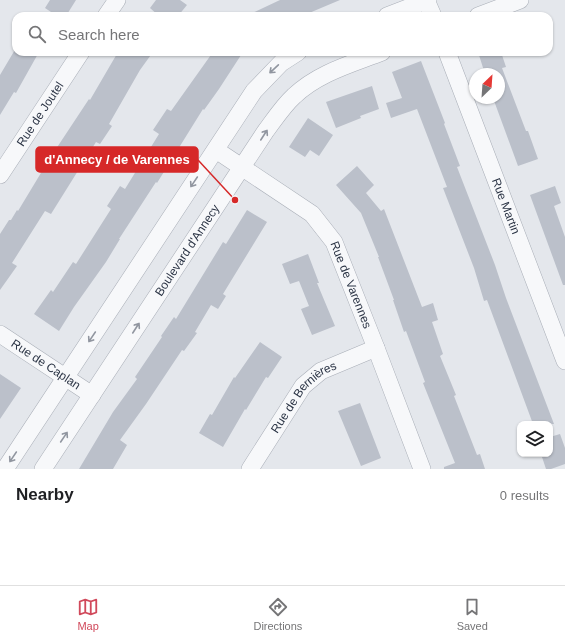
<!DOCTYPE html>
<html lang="en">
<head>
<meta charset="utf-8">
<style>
  body { margin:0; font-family:Helvetica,sans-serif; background:#f6f6f6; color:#202124 }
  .controls { position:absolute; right:12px; bottom:12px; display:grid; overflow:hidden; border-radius:8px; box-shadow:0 1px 3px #0004 }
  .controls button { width:36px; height:36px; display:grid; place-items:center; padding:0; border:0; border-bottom:1px solid #e0e0e0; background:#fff; color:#202124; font:20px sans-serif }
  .compass { position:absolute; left:469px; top:68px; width:36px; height:36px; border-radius:50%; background:#fff; box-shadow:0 1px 3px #0004; rotate:25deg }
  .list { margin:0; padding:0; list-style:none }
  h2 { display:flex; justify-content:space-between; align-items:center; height:52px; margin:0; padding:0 16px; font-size:17px }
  h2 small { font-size:13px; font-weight:400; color:#757577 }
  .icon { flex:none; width:22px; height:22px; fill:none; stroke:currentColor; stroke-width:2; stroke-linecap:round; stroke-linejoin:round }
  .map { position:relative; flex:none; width:565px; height:469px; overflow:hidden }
  .search { position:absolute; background:#fff; box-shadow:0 1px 3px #0004; left:12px; right:12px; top:12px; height:44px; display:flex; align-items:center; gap:10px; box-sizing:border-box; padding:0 14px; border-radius:12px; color:#757577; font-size:15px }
  .sheet { height:116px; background:#fff }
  nav { display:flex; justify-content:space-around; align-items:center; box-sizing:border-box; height:56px; border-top:1px solid #e0e0e0; background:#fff; font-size:11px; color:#757577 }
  nav a { display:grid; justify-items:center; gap:2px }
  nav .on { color:#d1495b }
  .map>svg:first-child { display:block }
  .building { fill:#bbc0ca }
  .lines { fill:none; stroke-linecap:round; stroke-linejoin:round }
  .minor-casing { stroke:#a9aeb7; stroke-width:18 }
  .minor { stroke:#f7f8fa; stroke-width:17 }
  .oneway { stroke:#9196a0 }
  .labels { text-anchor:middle; stroke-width:3; stroke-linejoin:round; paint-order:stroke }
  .street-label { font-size:12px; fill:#2b3445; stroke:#f4f6f9 }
  .leader { fill:none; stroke:#d62828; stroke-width:1.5 }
  .callout-dot { fill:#d62828; stroke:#f4f6f9; stroke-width:1.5 }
  .callout { fill:#d62828; stroke:#d62828; stroke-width:1.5 }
  .callout-label { font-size:13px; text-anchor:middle; font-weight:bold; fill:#fff }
</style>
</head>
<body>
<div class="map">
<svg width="565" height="469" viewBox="0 0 565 469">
  <rect width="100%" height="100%" fill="#e4e7ec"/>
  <path class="building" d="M50,0H76L66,16H57L45,8Z
    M156,0H180L187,5L178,16H159L150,8Z
    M280,0H340L302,16H246Z
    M16,48V53L39,52L16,93L14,92L0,115V75Z
    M118,52H153L140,70L109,124L112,126L100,144L96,142L51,214L45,211L12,263L17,266L0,290V234L9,220H11L17,210L18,211L50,158L89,99L90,100Z
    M213,52H243L219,89L204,110L203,109L157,183L156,182L119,239H120L106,262L74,307L59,331L34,314L51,290L53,292L73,262L76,264L111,209L107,206L120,186L125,189L159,134L153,130L167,109L171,111Z
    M478,52H501L506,67L502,68L526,131H528L538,159L518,166L493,98H499V74H485Z
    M421,61L445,123L444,124L460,166L457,167L495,265L506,298L554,424H533L487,300L484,301L474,268L443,188L447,187L417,109L391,118L386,103L402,98L392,72Z
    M372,86L379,109L360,116L361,118L336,128L326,102Z
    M308,118L333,135L319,156L310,150L305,157L289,147Z
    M357,166L374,185L366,193L381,211L384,209L422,307L433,303L438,320L432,322L443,354L440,356L456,395L454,396L477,455L480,454L485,469H444V467L455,463L423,383L425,382L406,331L404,332L393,300H394L378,257H379L361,213L336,185Z
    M555,186L561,203L554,206L565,237V285H563L530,195Z
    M247,210L267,222L223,294L226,296L218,309L211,305L195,332L197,333L184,351L182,350L146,404L120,440L127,445L113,469H79L113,412L137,379L135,377L162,337L161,336L174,317L176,319L223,242L226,244Z
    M308,254L319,283H317L335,326L312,335L301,309L309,306L299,281L290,284L282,264Z
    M260,342L282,357L268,378L266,377L246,410L245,409L223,447L199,433L210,414L212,415L234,377L235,378Z
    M0,374L21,388L0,419Z
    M360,403L381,458L361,466L338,411Z
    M560,434L565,448V464L551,469H546L541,454H550V437Z"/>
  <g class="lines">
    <g class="minor-casing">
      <g id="minor">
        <path d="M426,0L433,16"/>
        <path d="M106,16L117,0"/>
        <path d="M387,16L428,0"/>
        <path d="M478,16L520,0"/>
        <path id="s1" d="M447,52L565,361"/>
        <path id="s2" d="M216,150L312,214L334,242L376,348L422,469"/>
        <path id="s3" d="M0,175L81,52"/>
        <path id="s4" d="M0,334L92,395"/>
        <path d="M5,469L254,91L281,63L298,52"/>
        <path id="s5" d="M43,469L265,132C274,120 283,106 294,96C318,73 351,64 382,52"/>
        <path id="s6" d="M250,469L303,386L321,371L376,348"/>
      </g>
    </g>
    <use href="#minor" class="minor"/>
  </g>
  <defs><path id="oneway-shaft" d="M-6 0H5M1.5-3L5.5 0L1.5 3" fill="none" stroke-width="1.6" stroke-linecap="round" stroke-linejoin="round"/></defs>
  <g class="oneway">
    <use href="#oneway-shaft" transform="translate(274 69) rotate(137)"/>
    <use href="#oneway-shaft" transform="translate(264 135) rotate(-57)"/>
    <use href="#oneway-shaft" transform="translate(194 182) rotate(124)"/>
    <use href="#oneway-shaft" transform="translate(136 328) rotate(-57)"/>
    <use href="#oneway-shaft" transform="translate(92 337) rotate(124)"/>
    <use href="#oneway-shaft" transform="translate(64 437) rotate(-56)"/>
    <use href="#oneway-shaft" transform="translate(13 457) rotate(124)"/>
  </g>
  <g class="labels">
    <g class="street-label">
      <text dy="4" stroke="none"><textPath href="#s3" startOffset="73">Rue de Joutel</textPath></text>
      <text dy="4" stroke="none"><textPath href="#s1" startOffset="165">Rue Martin</textPath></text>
      <text dy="4" stroke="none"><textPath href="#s5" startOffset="262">Boulevard d'Annecy</textPath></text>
      <text dy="4" stroke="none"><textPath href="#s2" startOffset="197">Rue de Varennes</textPath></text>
      <text dy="4" stroke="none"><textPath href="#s4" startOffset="55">Rue de Caplan</textPath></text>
      <text dy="4" stroke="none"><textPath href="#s6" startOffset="91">Rue de Bernières</textPath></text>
    </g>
  </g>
  <path class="leader" d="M235 200L198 160"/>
  <circle class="callout-dot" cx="235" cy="200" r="4"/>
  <rect class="callout" x="36" y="147" width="162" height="25" rx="4"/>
  <g class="callout-label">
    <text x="117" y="164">d'Annecy / de Varennes</text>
  </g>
</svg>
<div class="controls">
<button><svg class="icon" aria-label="layers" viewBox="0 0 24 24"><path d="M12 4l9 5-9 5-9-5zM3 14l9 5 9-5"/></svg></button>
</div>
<svg class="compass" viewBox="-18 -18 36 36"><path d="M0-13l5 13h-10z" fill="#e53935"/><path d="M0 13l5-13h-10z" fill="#757577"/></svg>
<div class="search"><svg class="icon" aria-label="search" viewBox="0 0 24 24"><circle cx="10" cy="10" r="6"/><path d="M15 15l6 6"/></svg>Search here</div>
</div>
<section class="sheet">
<h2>Nearby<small>0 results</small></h2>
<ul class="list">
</ul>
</section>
<nav>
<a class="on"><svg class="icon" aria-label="map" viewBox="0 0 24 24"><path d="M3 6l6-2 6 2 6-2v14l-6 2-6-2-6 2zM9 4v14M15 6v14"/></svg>Map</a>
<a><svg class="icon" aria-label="directions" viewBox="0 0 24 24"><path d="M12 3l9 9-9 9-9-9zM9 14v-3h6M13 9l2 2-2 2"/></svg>Directions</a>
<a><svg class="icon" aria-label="saved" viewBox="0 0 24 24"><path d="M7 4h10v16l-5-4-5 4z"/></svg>Saved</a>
</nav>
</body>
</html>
